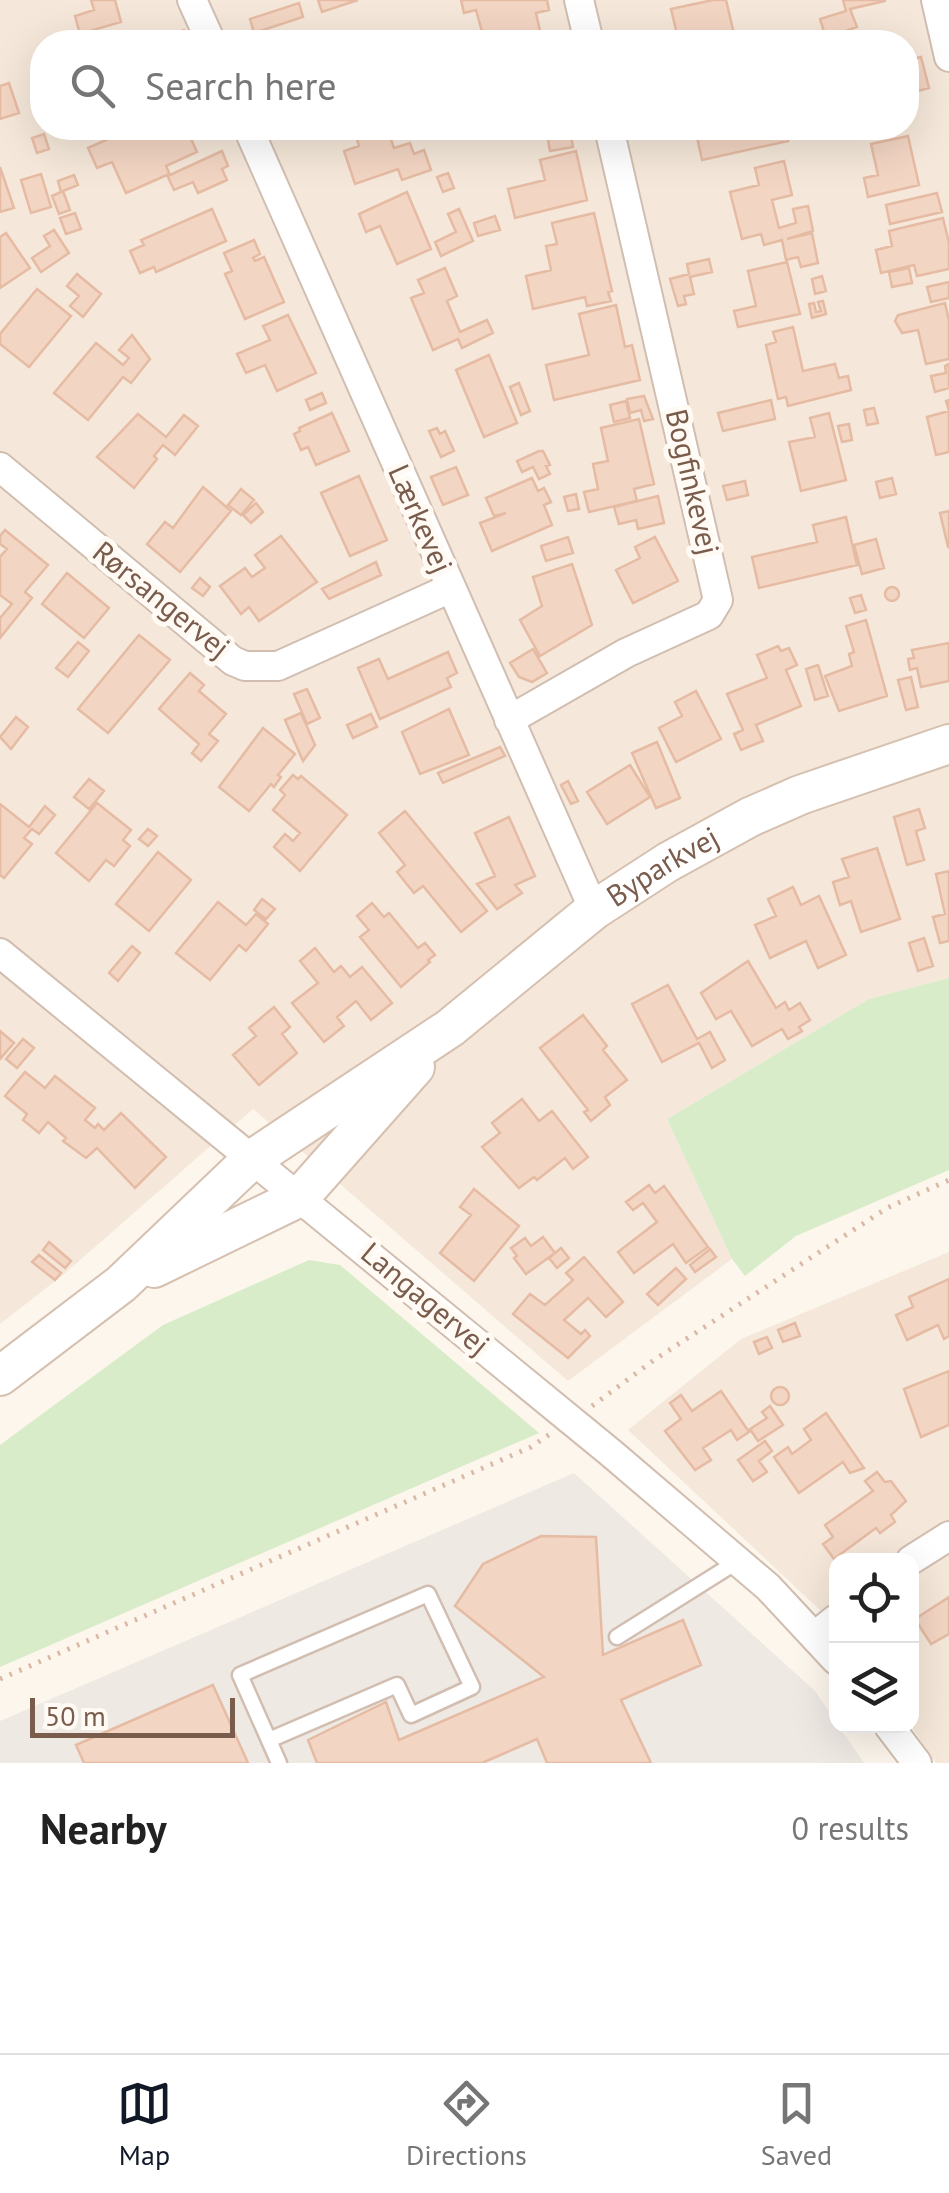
<!DOCTYPE html>
<html lang="en">
<head>
<meta charset="utf-8">
<style>
  body { margin:0; font-family:"PT Sans",sans-serif; background:#f2f2f2; color:#222 }
  .controls { position:absolute; right:30px; bottom:30px; display:grid; overflow:hidden; border-radius:20px; box-shadow:0 10px 40px #0002 }
  .controls button { width:90px; height:90px; display:grid; place-items:center; padding:0; border:0; border-bottom:2px solid #e0e0e0; background:#fff; color:#222; font:50px sans-serif }
  .scale { position:absolute; left:30px; bottom:25px; width:205px; box-sizing:border-box; padding-left:10px; border:5px solid #7a5c4d; border-top:0; font-size:28px; line-height:35px; white-space:nowrap; color:#7a5c4d; -webkit-text-stroke:8px #fffaf3; paint-order:stroke }
  .list { margin:0; padding:0; list-style:none }
  h2 { display:flex; justify-content:space-between; align-items:center; height:130px; margin:0; padding:0 40px; font-size:42px }
  h2 small { font-size:32px; font-weight:400; color:#767676 }
  .icon { flex:none; width:55px; height:55px; fill:none; stroke:currentColor; stroke-width:2; stroke-linecap:round; stroke-linejoin:round }
  .map { position:relative; flex:none; width:949px; height:1763px; overflow:hidden }
  .search { position:absolute; background:#fff; box-shadow:0 10px 40px #0002; left:30px; right:30px; top:30px; height:110px; display:flex; align-items:center; gap:25px; box-sizing:border-box; padding:0 35px; border-radius:40px; color:#767676; font-size:38px }
  .sheet { height:290px; background:#fff }
  nav { display:flex; justify-content:space-around; align-items:center; box-sizing:border-box; height:140px; border-top:2px solid #e0e0e0; background:#fff; font-size:28px; color:#767676 }
  nav a { display:grid; justify-items:center; gap:5px }
  nav .on { color:#111827 }
  .map>svg:first-child { display:block }
  .residential { fill:#f5e8da; fill-rule:evenodd }
  .industrial { fill:#efe9e4 }
  .green { fill:#d8ecc9 }
  .building { fill:#f3d5c3; stroke:#e6bba3; stroke-width:2.5 }
  .lines { fill:none; stroke-linecap:round; stroke-linejoin:round }
  .lane-casing { stroke:#d1beb0; stroke-width:19 }
  .street-casing { stroke:#d1beb0; stroke-width:32 }
  .secondary-casing { stroke:#d6c0b0; stroke-width:42 }
  .path { stroke:#d9b8a5; stroke-width:5; stroke-dasharray:2.5 8; stroke-linecap:butt }
  .lane { stroke:#fff; stroke-width:14 }
  .street { stroke:#fff; stroke-width:28 }
  .secondary { stroke:#fff; stroke-width:38 }
  .labels { text-anchor:middle; stroke-width:10; stroke-linejoin:round; paint-order:stroke }
  .street-label { font-size:30px; fill:#7a5c4d; stroke:#fffaf3 }
</style>
</head>
<body>
<div class="map">
<svg width="949" height="1763" viewBox="0 0 949 1763">
  <rect width="100%" height="100%" fill="#fdf6ec"/>
  <path class="residential" d="M0,0H949V978L869,999L667,1119L732,1259L568,1381L253,1109L63,1275L0,1324ZM42,42H906V128H42Z
    M949,1252V1763H936L911,1726L912,1560H836V1625L628,1430L741,1339Z"/>
  <path class="industrial" d="M574,1473L815,1691L864,1763H0V1721Z"/>
  <path class="green" d="M949,978V1170L796,1236L745,1276L732,1259L667,1119L869,999Z
    M309,1260L340,1265L539,1433L0,1667V1445L163,1325Z"/>
  <path class="building" d="M91,0H115L121,22L80,34L75,16L94,10Z
    M318,0H358L322,12Z
    M461,0H547L549,10L536,13L540,31L519,36L521,42H479L484,39L476,10L464,13Z
    M713,0H726L736,42H679L671,9Z
    M843,0H885V1L850,9L857,27L826,38L820,19L846,11Z
    M299,3L303,17L254,33L250,19Z
    M184,30L189,42H149Z
    M921,57L929,88L906,94V60Z
    M9,83L19,113L0,119V86Z
    M147,128L153,138L177,128H186L197,152L166,166L170,175L222,151L228,166L222,169L227,180L198,193L193,182L174,190L167,175L126,193L112,162L97,168L88,148L124,132L126,136Z
    M361,128H387L394,148L410,143L414,154L424,150L431,170L402,180L398,169L355,184L344,151L359,146L354,130Z
    M695,128H785L788,141L702,160Z
    M570,130L573,147L550,151L547,134Z
    M44,134L49,149L37,153L32,138Z
    M908,136L919,185L868,197L864,178L878,175L871,144Z
    M576,151L587,200L515,218L508,189L545,180L540,160Z
    M784,161L792,195L772,200L779,228L796,223L793,209L808,206L813,231L787,239L812,233L818,263L801,267L798,257L786,260L782,240L764,245L761,234L742,239L730,192L759,185L755,168Z
    M0,167L14,208L0,212Z
    M448,173L454,188L443,192L437,177Z
    M41,174L51,207L31,213L21,180Z
    M74,175L78,185L63,191L70,210L59,214L52,196L61,192L58,181Z
    M407,192L431,249L397,264L380,226L366,232L359,214Z
    M937,193L942,212L890,224L886,205Z
    M212,209L226,241L156,272L154,267L140,273L130,251L144,245L141,240Z
    M459,209L473,241L441,256L435,242L456,232L448,214Z
    M75,213L81,229L66,234L60,218Z
    M594,213L612,291L608,292L611,301L587,306L585,297L533,309L526,276L551,270L546,246L557,244L552,223Z
    M495,216L500,230L478,236L474,223Z
    M943,218L949,243V269L917,276L914,265L881,273L876,250L892,246L889,231Z
    M54,230L69,253L41,272L32,258L50,246L44,236Z
    M6,233L30,268L0,288V237Z
    M254,240L260,254L253,258L255,261L264,257L284,302L245,319L225,274L232,271L224,253Z
    M709,259L712,272L690,277L694,294L684,296L686,304L678,306L670,279L689,274L687,264Z
    M787,262L800,314L738,327L734,311L756,306L748,271Z
    M445,268L457,296L447,301L460,332L487,320L493,333L462,348L458,339L433,350L411,298L424,293L418,280Z
    M909,268L912,283L892,287L889,272Z
    M77,274L101,294L83,317L70,306L79,296L67,286Z
    M822,276L826,291L815,294L812,279Z
    M949,282V298L931,302L927,287Z
    M37,289L71,316L29,367L0,344V334Z
    M823,301L826,314L812,318L809,304L814,303L816,312L821,311L818,302Z
    M945,303L949,321V359L926,364L918,330L902,333L895,321L898,315Z
    M616,305L625,347L632,345L640,380L554,400L546,365L589,355L579,314Z
    M288,315L316,373L277,391L265,365L246,373L237,354L270,340L263,326Z
    M793,327L803,371L835,364L839,378L848,376L851,390L788,406L786,397L778,399L766,345L776,342L773,332Z
    M132,335L150,359L131,383L123,377L88,420L54,393L96,343L123,365L129,358L119,350Z
    M489,355L517,423L484,437L456,370Z
    M949,364V388L935,392L931,376L946,373L945,366Z
    M519,383L530,411L521,415L510,387Z
    M322,393L326,403L310,410L306,400Z
    M644,396L653,419L644,421L641,410L630,413L627,399Z
    M771,400L775,419L723,431L718,413Z
    M949,400V452L936,455L927,417L949,411L946,401Z
    M626,401L630,418L614,422L610,405Z
    M874,408L878,423L867,425L864,410Z
    M332,413L349,451L316,465L308,447L301,450L294,434L300,431L299,428Z
    M829,413L846,480L801,491L789,442L815,437L810,418Z
    M138,414L166,437L184,415L198,426L175,455L163,445L154,456L157,459L134,488L97,457Z
    M639,419L654,484L634,489L637,501L589,512L584,492L598,489L593,464L608,461L601,428Z
    M849,424L852,440L842,442L838,426Z
    M437,428L440,434L445,431L454,451L441,457L429,431Z
    M539,451H543L550,465L546,466L550,474L539,479L533,467L522,472L517,461Z
    M456,467L468,495L443,505L431,477Z
    M359,476L387,540L350,556L321,493Z
    M532,478L538,491L544,488L551,502L544,505L552,525L492,551L480,523L506,513L494,516L486,498Z
    M892,478L896,494L880,498L876,482Z
    M745,481L748,495L727,500L723,486Z
    M203,487L231,511L180,572L147,544L165,522L173,528Z
    M241,489L254,500L241,515L228,505Z
    M576,494L579,509L568,511L564,497Z
    M658,496L664,523L638,529L636,520L619,524L614,507Z
    M256,503L263,512L251,523L243,515Z
    M949,511V547H948L940,513Z
    M846,517L857,565L759,588L752,557L817,542L813,525Z
    M5,530L48,565L25,592L32,598L0,638V618L12,604L0,595V557L7,549L0,544V536Z
    M281,536L317,582L259,621L249,607L241,614L220,586L245,568L252,577L265,568L255,555Z
    M568,537L573,553L546,561L541,546Z
    M655,537L678,581L633,603L616,570L640,558L635,547Z
    M876,539L884,568L862,574L854,545Z
    M376,562L381,575L329,599L322,589Z
    M572,564L592,625L540,656L520,620L542,606L533,577Z
    M67,573L109,608L84,638L42,604Z
    M200,578L210,587L203,596L192,588Z
    M885 594a7 7 0 1 1 14 0a7 7 0 1 1-14 0Z
    M861,595L866,610L855,613L850,598Z
    M866,620L887,696L839,711L825,676L852,666L849,654L854,652L846,626Z
    M139,635L170,660L108,733L78,709Z
    M78,642L89,651L68,677L56,668Z
    M949,643V681L921,687L917,668L910,670L908,659L914,658L912,650Z
    M778,646L781,651L789,648L797,665L786,670L801,706L756,725L763,741L741,750L734,734L743,730L727,694L767,678L757,655Z
    M533,649L547,673L532,682L519,677L510,663Z
    M448,652L457,673L447,678L451,687L380,719L358,668L379,659L388,679Z
    M818,665L828,696L815,700L806,669Z
    M190,673L204,685L199,691L226,714L209,734L218,741L201,761L192,753L199,744L159,709Z
    M911,677L918,707L906,710L898,680Z
    M307,689L320,718L307,724L294,694Z
    M696,691L721,739L676,762L659,728L682,716L675,702Z
    M449,709L469,755L420,774L402,732Z
    M301,713L315,745L303,761L285,720Z
    M371,714L377,727L353,738L347,725Z
    M16,717L28,727L11,749L0,737Z
    M263,728L295,754L278,775L281,777L274,787L271,784L249,811L219,787Z
    M657,742L680,798L656,808L632,753Z
    M500,747L505,756L443,783L438,773Z
    M630,765L650,797L607,824L587,792Z
    M293,775L298,779L301,776L347,815L300,871L274,847L285,834L293,841L300,833L273,810L285,795L280,790Z
    M89,779L104,791L89,809L74,797Z
    M568,781L578,801L571,804L561,785Z
    M97,803L131,830L123,840L130,846L114,866L106,860L89,881L56,853Z
    M0,804L29,827L45,806L55,815L39,834L32,829L24,838L32,844L4,878L0,875Z
    M919,809L925,828L916,831L924,860L907,865L894,817Z
    M405,811L487,911L461,932L423,886L414,893L397,872L405,865L379,833Z
    M509,817L535,876L515,885L522,893L497,909L477,884L495,876L475,833Z
    M148,829L157,836L148,846L139,839Z
    M877,848L900,919L861,932L851,901L840,905L833,882L849,877L842,859Z
    M158,852L191,880L149,931L116,904Z
    M949,871V941L940,943L933,917L945,914L936,874Z
    M793,887L801,905L819,896L846,955L818,968L806,941L770,958L755,925L776,916L768,899Z
    M262,899L275,909L266,919L254,910Z
    M218,902L246,925L256,914L268,924L246,951L239,945L210,980L176,953Z
    M372,903L384,917L389,913L418,948L425,943L435,955L428,960L430,962L401,987L360,937L369,930L357,916Z
    M924,938L933,966L918,971L909,943Z
    M132,946L140,953L118,981L109,973Z
    M315,948L334,972L341,966L350,977L362,967L392,1003L371,1020L356,1001L337,1017L344,1026L324,1042L292,1003L318,983L300,961Z
    M748,961L776,1008L785,1002L789,1010L800,1003L810,1020L799,1027L802,1031L788,1039L782,1029L752,1046L731,1011L716,1019L701,993Z
    M668,985L697,1039L710,1032L725,1060L712,1068L699,1043L662,1062L632,1004Z
    M274,1007L290,1027L282,1034L297,1053L259,1085L233,1055L256,1036L249,1028Z
    M583,1015L607,1046L603,1050L627,1080L605,1097L610,1105L591,1121L584,1112L588,1110L540,1048Z
    M0,1031L14,1043L0,1059Z
    M23,1039L34,1048L17,1068L6,1059Z
    M25,1072L45,1088L55,1076L95,1108L85,1120L95,1128L98,1124L104,1130L121,1113L166,1157L135,1188L97,1148L86,1158L63,1141L66,1138L48,1122L39,1133L23,1120L27,1114L5,1096Z
    M522,1099L539,1121L552,1111L588,1157L573,1169L565,1158L537,1180L534,1177L519,1188L482,1147L500,1133L492,1123Z
    M649,1185L655,1193L664,1186L708,1247L686,1263L673,1244L634,1273L618,1252L657,1222L643,1203L633,1210L626,1202Z
    M474,1189L519,1226L474,1281L440,1253L471,1215L460,1207Z
    M543,1237L555,1253L526,1274L514,1258L517,1256L511,1248L525,1238L531,1246Z
    M49,1242L71,1261L65,1268L43,1250Z
    M561,1248L569,1258L557,1268L549,1258Z
    M710,1249L716,1257L695,1272L690,1265Z
    M39,1255L61,1273L55,1280L32,1262Z
    M584,1257L623,1302L606,1317L588,1298L564,1320L581,1334L585,1330L590,1336L568,1358L513,1314L530,1294L545,1305L573,1280L566,1273Z
    M676,1268L686,1279L658,1305L647,1294Z
    M949,1279V1336L944,1339L938,1325L907,1340L896,1315L913,1307L909,1297Z
    M795,1323L800,1336L783,1342L778,1330Z
    M767,1337L772,1348L759,1354L754,1342Z
    M949,1371V1425L921,1437L904,1389Z
    M771 1396a9 9 0 1 1 18 0a9 9 0 1 1-18 0Z
    M721,1391L749,1432L737,1440L731,1430L703,1448L711,1460L695,1470L665,1431L681,1419L670,1403L681,1395L692,1411Z
    M770,1406L783,1425L758,1441L750,1429L767,1418L762,1412Z
    M826,1413L864,1468L850,1473L843,1462L799,1493L774,1457L788,1447L792,1454L811,1440L804,1429Z
    M765,1441L772,1451L759,1461L767,1472L753,1481L738,1460Z
    M877,1472L885,1482L891,1481L906,1501L891,1515L895,1522L880,1533L876,1528L834,1559L823,1544L833,1537L825,1525L873,1491L865,1481Z
    M541,1536L596,1537L603,1655L683,1620L701,1665L621,1700L651,1763H547L537,1739L482,1763H317L308,1740L386,1702L399,1740L544,1677L455,1606L483,1564Z
    M949,1597V1634L931,1644L915,1619Z
    M213,1685L248,1763H84L76,1745Z"/>
  <g class="lines">
    <g class="lane-casing">
      <path id="lane" d="M617,1637L738,1561
        M269,1740L397,1685L411,1715L472,1687L428,1594L240,1675L279,1763"/>
    </g>
    <g class="street-casing">
      <path id="street" d="M192,0L211,42
        M579,0L589,42
        M936,0L949,57
        M248,128L594,910
        M0,467L233,661L245,666H278L451,588
        M509,720L626,653L709,615L718,600L609,128
        M0,953L611,1453L768,1587L836,1660
        M911,1560L949,1536
        M816,1635L836,1619
        M889,1726L917,1763"/>
    </g>
    <g class="secondary-casing">
      <g id="secondary">
        <path d="M154,1268L300,1197L415,1067"/>
        <path id="s1" d="M0,1376L121,1284L251,1160L450,1028L594,910L668,862L750,817L800,795L949,744"/>
      </g>
    </g>
    <path class="path" d="M592,1406L654,1360L887,1208L949,1180
      M0,1679L531,1447L550,1434"/>
    <use href="#lane" class="lane"/>
    <use href="#street" class="street"/>
    <use href="#secondary" class="secondary"/>
  </g>
  <g class="labels">
    <g class="street-label">
      <text transform="translate(692 482) rotate(77)" y="10">Bogfinkevej</text>
      <text transform="translate(420 519) rotate(66)" y="10">Lærkevej</text>
      <text transform="translate(161 600) rotate(39)" y="10">Rørsangervej</text>
      <text dy="10" stroke="none"><textPath href="#s1" startOffset="838">Byparkvej</textPath></text>
      <text transform="translate(425 1299) rotate(40)" y="10">Langagervej</text>
    </g>
  </g>
</svg>
<div class="controls">
<button><svg class="icon" aria-label="locate" viewBox="0 0 24 24"><circle cx="12" cy="12" r="6"/><path d="M12 2v4M12 18v4M2 12h4M18 12h4"/></svg></button>
<button><svg class="icon" aria-label="layers" viewBox="0 0 24 24"><path d="M12 4l9 5-9 5-9-5zM3 14l9 5 9-5"/></svg></button>
</div>
<div class="scale">50 m</div>
<div class="search"><svg class="icon" aria-label="search" viewBox="0 0 24 24"><circle cx="10" cy="10" r="6"/><path d="M15 15l6 6"/></svg>Search here</div>
</div>
<section class="sheet">
<h2>Nearby<small>0 results</small></h2>
<ul class="list">
</ul>
</section>
<nav>
<a class="on"><svg class="icon" aria-label="map" viewBox="0 0 24 24"><path d="M3 6l6-2 6 2 6-2v14l-6 2-6-2-6 2zM9 4v14M15 6v14"/></svg>Map</a>
<a><svg class="icon" aria-label="directions" viewBox="0 0 24 24"><path d="M12 3l9 9-9 9-9-9zM9 14v-3h6M13 9l2 2-2 2"/></svg>Directions</a>
<a><svg class="icon" aria-label="saved" viewBox="0 0 24 24"><path d="M7 4h10v16l-5-4-5 4z"/></svg>Saved</a>
</nav>
</body>
</html>
